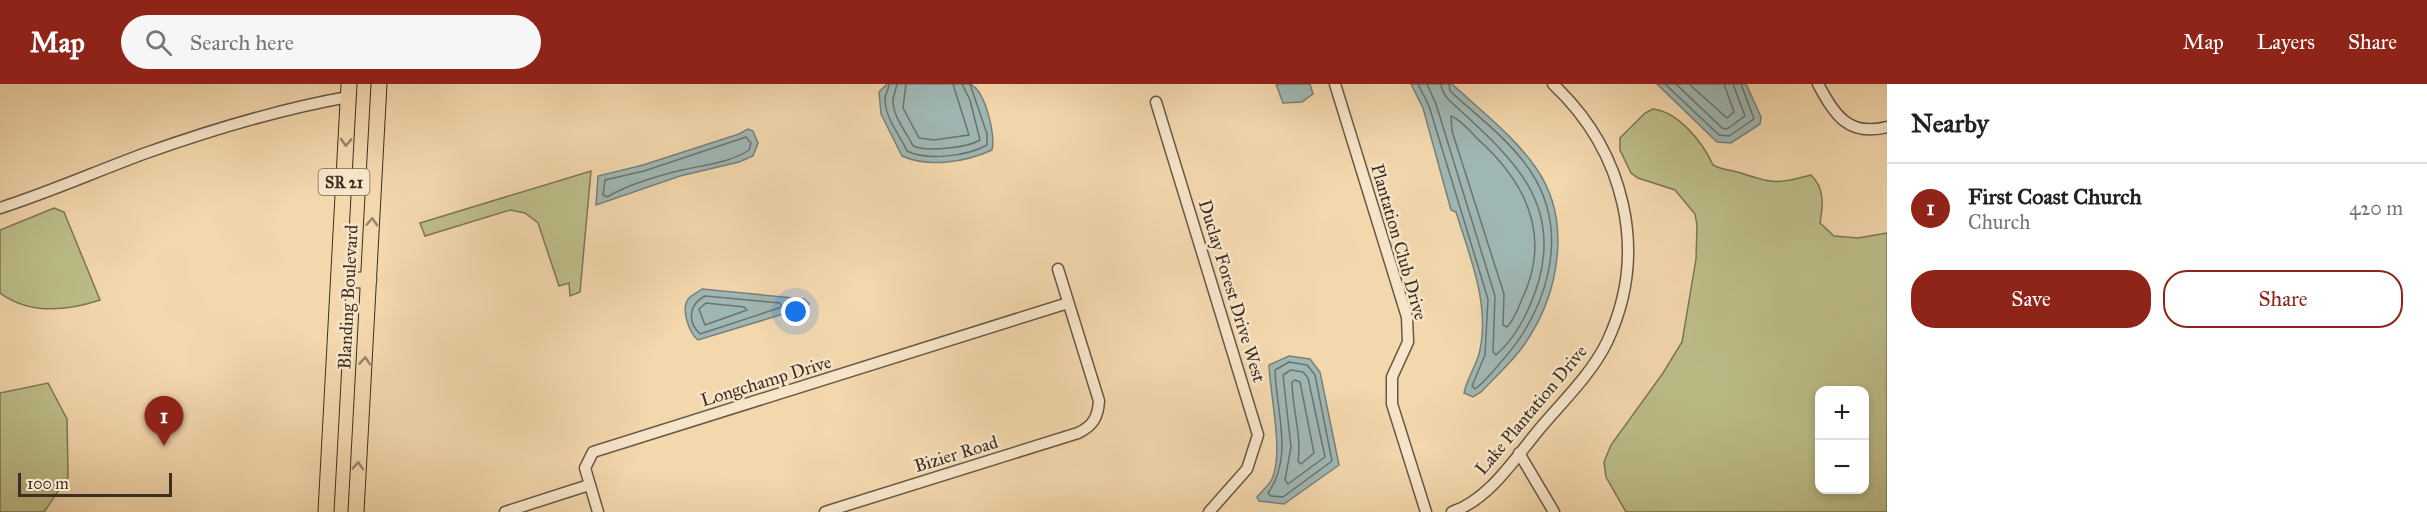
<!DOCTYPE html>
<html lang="en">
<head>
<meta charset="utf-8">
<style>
  body { margin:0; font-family:"IM FELL Great Primer",serif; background:#f6f6f6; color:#222 }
  .controls { position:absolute; right:18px; bottom:18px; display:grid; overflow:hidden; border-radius:12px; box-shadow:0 3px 9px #0003 }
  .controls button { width:54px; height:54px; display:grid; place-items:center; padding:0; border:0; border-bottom:2px solid #e0e0e0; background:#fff; color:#222; font:30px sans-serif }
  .scale { position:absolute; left:18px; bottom:15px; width:154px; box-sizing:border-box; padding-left:6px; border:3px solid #3b2f22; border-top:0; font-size:16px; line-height:21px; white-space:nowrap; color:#3b2f22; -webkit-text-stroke:4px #f7e5ca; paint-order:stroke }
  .you { position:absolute; left:796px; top:228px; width:21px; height:21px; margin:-15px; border:4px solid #fff; border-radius:50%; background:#1a73e8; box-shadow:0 0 0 9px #1a73e833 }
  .badge { display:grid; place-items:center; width:39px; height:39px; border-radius:50%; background:#8f2418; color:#fff; font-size:20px; font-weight:700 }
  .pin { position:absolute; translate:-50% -50px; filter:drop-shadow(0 2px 3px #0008) }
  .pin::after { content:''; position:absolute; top:32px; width:21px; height:18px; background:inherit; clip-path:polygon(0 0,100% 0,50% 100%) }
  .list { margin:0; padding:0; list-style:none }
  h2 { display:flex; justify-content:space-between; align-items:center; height:78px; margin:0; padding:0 24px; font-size:26px }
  h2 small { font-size:20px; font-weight:400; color:#767676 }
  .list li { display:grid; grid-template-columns:39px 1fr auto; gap:18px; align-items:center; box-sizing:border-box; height:90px; padding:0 24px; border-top:2px solid #e0e0e0 }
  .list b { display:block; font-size:22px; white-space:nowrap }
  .list p { margin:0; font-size:20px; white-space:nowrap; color:#767676 }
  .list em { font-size:20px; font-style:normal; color:#767676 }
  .actions { display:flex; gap:12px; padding:18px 24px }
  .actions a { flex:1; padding:14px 0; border:2px solid #8f2418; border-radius:24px; text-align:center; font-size:21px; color:#8f2418 }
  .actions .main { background:#8f2418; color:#fff }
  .icon { flex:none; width:33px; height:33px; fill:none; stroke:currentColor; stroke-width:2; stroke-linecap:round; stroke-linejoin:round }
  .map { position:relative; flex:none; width:1887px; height:428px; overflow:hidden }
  header { display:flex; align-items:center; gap:36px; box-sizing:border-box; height:84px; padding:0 30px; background:#8f2418; color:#fff }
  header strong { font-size:28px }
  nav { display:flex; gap:33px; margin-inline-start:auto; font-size:21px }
  .search { width:420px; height:54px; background:#f6f6f6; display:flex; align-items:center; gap:15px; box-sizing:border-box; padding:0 21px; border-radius:33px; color:#767676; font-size:22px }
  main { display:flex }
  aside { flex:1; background:#fff }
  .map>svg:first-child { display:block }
  .green { fill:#bdbe89; stroke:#7c7656; stroke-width:1.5; fill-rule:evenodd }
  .water { fill:#9fb7b4; stroke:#77817a; stroke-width:1.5 }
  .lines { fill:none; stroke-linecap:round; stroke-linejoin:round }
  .shore { stroke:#6d736b; stroke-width:1.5 }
  .street-casing { stroke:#695945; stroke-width:13 }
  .primary-casing { stroke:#3b2f22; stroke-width:17 }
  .street { stroke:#f7e5ca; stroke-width:10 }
  .primary { stroke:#f3d7ad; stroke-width:15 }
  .oneway { stroke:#978368 }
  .labels { text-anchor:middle; stroke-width:5; stroke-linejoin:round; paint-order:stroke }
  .shield { fill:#f7e5ca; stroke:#736654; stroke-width:1.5 }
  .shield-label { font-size:16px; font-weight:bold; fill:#3b2f22 }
  .street-label { font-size:18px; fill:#3b2f22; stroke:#f7e5ca }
</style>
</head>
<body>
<header>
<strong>Map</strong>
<div class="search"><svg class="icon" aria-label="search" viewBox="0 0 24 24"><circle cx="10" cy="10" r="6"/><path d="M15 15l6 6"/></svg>Search here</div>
<nav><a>Map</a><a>Layers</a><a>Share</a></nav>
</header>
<main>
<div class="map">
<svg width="1887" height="428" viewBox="0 0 1887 428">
  <rect width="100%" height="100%" fill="#f3d7ad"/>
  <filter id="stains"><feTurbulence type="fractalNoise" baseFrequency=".00333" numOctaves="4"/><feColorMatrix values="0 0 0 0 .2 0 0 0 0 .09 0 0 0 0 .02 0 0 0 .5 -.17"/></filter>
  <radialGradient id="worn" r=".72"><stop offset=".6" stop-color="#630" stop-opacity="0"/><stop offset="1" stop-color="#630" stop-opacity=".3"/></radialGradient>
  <path class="green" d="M1653,25C1679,28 1703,59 1713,81C1722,86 1731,86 1741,89C1773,100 1778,100 1811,91C1825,104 1823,122 1820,139L1834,152L1858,154L1887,149V428H1626L1606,393L1604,378L1611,361L1663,289L1682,258L1696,175L1697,141L1695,130L1675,106L1638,94L1631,89L1620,66V54L1645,29ZM1820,306H1864V406H1820Z
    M591,87L580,208L570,212L569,199L559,202L538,139L525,129L510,126L425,152L420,139Z
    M54,124L64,128L100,216C67,227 30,231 0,209V146Z
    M48,299L67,335L68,393L44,428H0V309Z"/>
  <path class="water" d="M887,0H970C985,6 996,51 992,66C966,78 929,84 902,72L881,30L879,8Z
    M1276,0H1310L1313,10L1302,18L1283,19Z
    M1411,0H1452C1480,26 1514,52 1536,84C1573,137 1559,211 1524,261C1512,278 1495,293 1481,308L1473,313L1464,309C1467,295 1475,284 1479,270C1491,222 1470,173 1456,128L1451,126L1423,24Z
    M1657,0H1746L1761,33L1760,40L1731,59L1717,58Z
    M748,45L753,47L758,59L753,72L739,78L680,92L596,121L598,92L643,81L739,50Z
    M702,205L804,215L809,220L803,224L698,256C689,249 680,224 689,214C692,211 698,208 702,205Z
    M1289,272L1310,275L1320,288L1339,381L1284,420L1259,417L1257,413C1261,408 1269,401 1272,395C1284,368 1270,312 1269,281Z"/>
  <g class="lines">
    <path class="shore" d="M889,0C889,5 886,8 885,14C885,35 899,49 907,67C927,77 968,72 987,61V50L970,0
      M897,0C896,5 894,10 893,15C892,32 906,47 913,62C927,68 967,64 980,56L970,16L962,0
      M906,0L903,24L919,54L934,56L969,51L953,0
      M1418,0L1429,22L1488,215L1485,271L1472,302L1475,305C1485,298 1493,287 1501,278C1546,228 1572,151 1531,88C1511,57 1477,32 1450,7L1449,0
      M1427,0L1436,20L1495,212L1493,268L1496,271C1518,252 1531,223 1539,196C1560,119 1514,76 1462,28C1454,20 1442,13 1441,0
      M1665,0L1719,51L1729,52L1754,35L1741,0
      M1676,0L1722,44L1727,45L1745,32L1733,0
      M1689,0L1727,34L1734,28L1724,0
      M1451,32C1462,36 1473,51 1482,59C1529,103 1551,154 1522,215C1518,225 1514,236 1507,243L1503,241L1504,210L1452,47Z
      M746,53L751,59L749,66C730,79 703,81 682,86C657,92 629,100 607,113L603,111L605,96L644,87Z
      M705,212L780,219L782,223L700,250C687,238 689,220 705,212Z
      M706,219L744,223L747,226L705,241L699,225Z
      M1289,278L1307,281L1315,291L1332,377L1283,413L1271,412L1268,409C1294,373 1276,327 1275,286Z
      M1291,286L1303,288L1308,294L1325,373L1288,400L1285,396L1291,363L1283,291Z
      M1295,296L1300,298L1314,369L1301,380L1298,377C1302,351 1292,325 1292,298Z"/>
    <g class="street-casing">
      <path id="street" d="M1335,0L1407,233L1408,258L1392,293V320L1426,428
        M1818,0C1835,31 1848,53 1887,43
        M1156,18L1258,351L1247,385L1209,428
        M0,124C50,108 97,87 146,69C211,46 280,25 348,13
        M1519,369L1554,428
        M505,428L589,401
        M598,428L585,384L593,368L1068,219
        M825,428L1078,349C1093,342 1098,333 1099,317L1058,185
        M1452,428C1488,416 1514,376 1537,348C1561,319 1591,291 1607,258C1650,167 1624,67 1553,0"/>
    </g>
    <g class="primary-casing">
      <path id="primary" d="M339,196H369
        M326,428L349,0
        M356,428L379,0"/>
    </g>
    <use href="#street" class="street"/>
    <use href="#primary" class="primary"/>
  </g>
  <defs><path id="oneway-chevron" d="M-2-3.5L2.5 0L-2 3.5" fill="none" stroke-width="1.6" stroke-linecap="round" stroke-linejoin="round" transform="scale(1.5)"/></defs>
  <g class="oneway">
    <use href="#oneway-chevron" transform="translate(346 58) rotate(93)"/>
    <use href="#oneway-chevron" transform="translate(372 138) rotate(-87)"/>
    <use href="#oneway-chevron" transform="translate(365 277) rotate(-86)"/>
    <use href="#oneway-chevron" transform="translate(358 382) rotate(-86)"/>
  </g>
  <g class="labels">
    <rect class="shield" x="318.5" y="85" width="51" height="26" rx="4.5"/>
    <g class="shield-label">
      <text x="344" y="104">SR 21</text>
    </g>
    <g class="street-label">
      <text transform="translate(1399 158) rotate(74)" y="6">Plantation Club Drive</text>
      <text transform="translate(1232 207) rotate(73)" y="6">Duclay Forest Drive West</text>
      <text transform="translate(348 213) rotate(-87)" y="6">Blanding Boulevard</text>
      <text transform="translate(766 297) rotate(-17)" y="6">Longchamp Drive</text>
      <text transform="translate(1531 326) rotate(-50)" y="6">Lake Plantation Drive</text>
      <text transform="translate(956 370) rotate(-17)" y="6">Bizier Road</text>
    </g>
  </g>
  <rect width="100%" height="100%" filter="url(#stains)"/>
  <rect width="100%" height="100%" fill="url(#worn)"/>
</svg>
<div class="controls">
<button>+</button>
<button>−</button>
</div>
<div class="scale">100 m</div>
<div class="you"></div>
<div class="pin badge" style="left:164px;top:362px">1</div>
</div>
<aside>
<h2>Nearby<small></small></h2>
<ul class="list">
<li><span class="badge">1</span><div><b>First Coast Church</b><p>Church</p></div><em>420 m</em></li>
</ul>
<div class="actions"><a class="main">Save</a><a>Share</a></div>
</aside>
</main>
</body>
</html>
